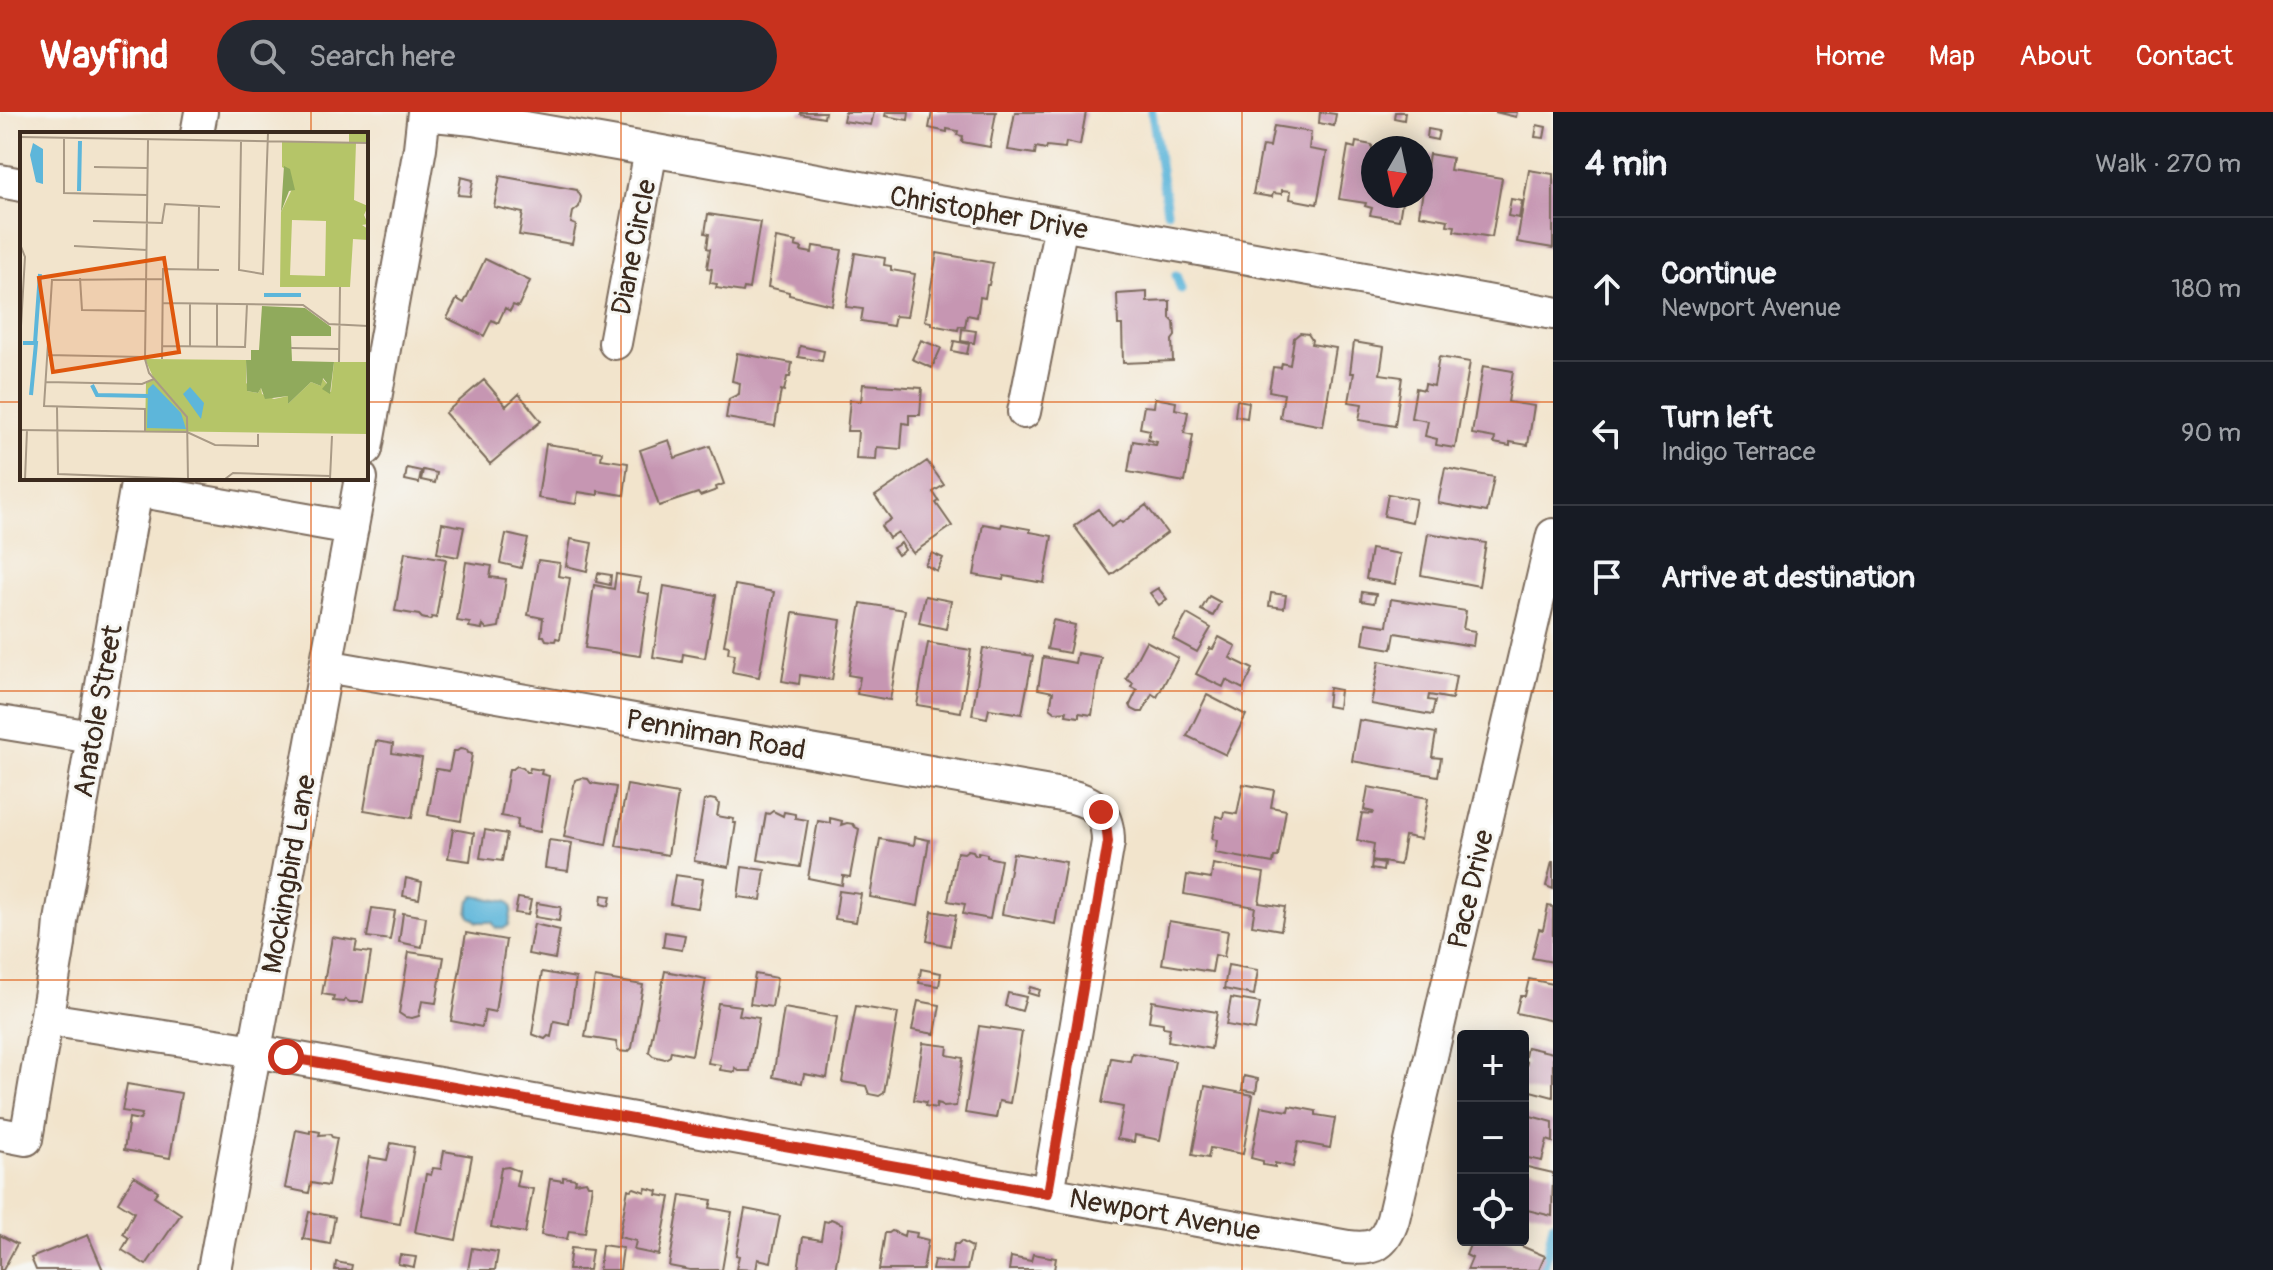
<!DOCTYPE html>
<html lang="en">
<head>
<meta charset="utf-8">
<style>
  body { margin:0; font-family:Pangolin,sans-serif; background:#242831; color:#f1f3f6 }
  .controls { position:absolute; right:24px; bottom:24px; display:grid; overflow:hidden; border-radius:8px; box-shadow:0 4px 20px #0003 }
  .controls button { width:72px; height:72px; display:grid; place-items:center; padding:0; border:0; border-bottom:2px solid #363941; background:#171b24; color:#f1f3f6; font:40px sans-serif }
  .compass { position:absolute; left:1361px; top:24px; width:72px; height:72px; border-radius:50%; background:#171b24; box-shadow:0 4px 20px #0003; rotate:189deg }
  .stop { position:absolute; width:24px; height:24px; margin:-18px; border:6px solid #c8321e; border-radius:50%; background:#fff }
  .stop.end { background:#c8321e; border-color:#fff; box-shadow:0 2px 8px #0008 }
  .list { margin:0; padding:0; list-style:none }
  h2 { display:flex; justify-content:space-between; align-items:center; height:104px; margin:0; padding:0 32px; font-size:34px }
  h2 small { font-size:26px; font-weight:400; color:#9ea1a6 }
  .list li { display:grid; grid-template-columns:52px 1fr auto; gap:24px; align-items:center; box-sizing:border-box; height:144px; padding:0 32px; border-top:2px solid #363941 }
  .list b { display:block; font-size:30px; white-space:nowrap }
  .list p { margin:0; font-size:26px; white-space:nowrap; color:#9ea1a6 }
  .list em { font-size:26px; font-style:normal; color:#9ea1a6 }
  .icon { flex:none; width:44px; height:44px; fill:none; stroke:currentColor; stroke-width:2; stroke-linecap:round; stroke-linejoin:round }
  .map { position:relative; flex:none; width:1553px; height:1158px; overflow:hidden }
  header { display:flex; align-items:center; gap:48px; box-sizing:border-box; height:112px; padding:0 40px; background:#c8321e; color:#fff }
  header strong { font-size:38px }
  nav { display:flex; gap:44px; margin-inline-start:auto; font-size:28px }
  .search { width:560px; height:72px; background:#242831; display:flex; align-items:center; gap:20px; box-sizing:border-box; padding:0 28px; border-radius:44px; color:#9ea1a6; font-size:30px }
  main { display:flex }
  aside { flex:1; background:#171b24 }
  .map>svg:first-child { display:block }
  .water { fill:#5db6da; stroke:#4c707c; stroke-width:2 }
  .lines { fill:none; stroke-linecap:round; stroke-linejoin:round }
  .stream { stroke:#5db6da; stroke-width:9 }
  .building { fill:#c696b2 }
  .minor-casing { stroke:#7b6b5b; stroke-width:36 }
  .minor { stroke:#fff; stroke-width:32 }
  .route { stroke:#c8321e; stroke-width:10 }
  .grid { fill:none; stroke:#df570d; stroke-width:2; stroke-opacity:0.55 }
  .labels { text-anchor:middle; stroke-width:6; stroke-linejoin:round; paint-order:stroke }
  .street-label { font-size:28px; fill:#3b2a1e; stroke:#f6f6f2 }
  .inset-river { fill:none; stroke:#5db6da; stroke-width:4 }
  .inset-road { fill:none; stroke:#a99a86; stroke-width:2 }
  .view { fill:#df570d; fill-opacity:0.15; stroke:#df570d; stroke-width:4 }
  .inset-edge { fill:none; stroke:#3b2a1e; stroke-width:4 }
</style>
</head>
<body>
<header>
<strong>Wayfind</strong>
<div class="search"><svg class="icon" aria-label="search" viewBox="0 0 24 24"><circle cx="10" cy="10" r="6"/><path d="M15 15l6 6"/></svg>Search here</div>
<nav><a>Home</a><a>Map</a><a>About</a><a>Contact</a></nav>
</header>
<main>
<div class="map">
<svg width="1553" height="1158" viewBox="0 0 1553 1158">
  <rect width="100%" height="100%" fill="#f6f6f2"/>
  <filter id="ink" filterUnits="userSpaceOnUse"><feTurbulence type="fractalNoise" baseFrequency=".0125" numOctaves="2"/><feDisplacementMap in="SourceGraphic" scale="16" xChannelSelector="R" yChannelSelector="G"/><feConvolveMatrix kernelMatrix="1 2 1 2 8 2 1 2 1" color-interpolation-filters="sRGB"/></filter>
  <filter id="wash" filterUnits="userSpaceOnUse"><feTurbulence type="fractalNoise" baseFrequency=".006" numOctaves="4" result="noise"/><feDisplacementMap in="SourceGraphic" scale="32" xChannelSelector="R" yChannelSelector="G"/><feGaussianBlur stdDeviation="1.8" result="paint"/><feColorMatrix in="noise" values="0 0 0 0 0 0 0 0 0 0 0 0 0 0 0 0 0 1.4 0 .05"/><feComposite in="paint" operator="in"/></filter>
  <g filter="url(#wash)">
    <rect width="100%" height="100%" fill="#f2e4cc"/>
    <path class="water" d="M475,784L508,790L512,796L509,813L503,817L496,816L492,810H477L475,807L471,806L468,801L470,788Z"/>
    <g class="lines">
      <path class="stream" d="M1152,0L1167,99
        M1176,163L1181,178
        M1544,1158L1553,1112"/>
    </g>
    <g id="blocks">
      <path class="building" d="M800,0H825L824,6L800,2Z
        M845,0H874L871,13L843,9Z
        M886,0H909L908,8L885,4Z
        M932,0H996L990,35L962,30L963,24L957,23L958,19L947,17V20L929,16Z
        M1015,0H1086L1080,33L1066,30L1065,36L1047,34L1046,37L1036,35L1035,42L1008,38Z
        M1320,0L1336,2L1334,14L1319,11Z
        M1395,0H1405L1404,8L1394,6Z
        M1495,0H1517L1516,5Z
        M1537,13L1546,15L1544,26L1535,25Z
        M1274,14L1311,20L1309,37L1327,40L1317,92L1290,87L1291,79L1282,78V82L1273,81L1272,85L1253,82L1262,34L1270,35Z
        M1428,17L1439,19L1437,28L1427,26Z
        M1356,30L1372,33L1373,84H1403L1399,108L1370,103L1372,96L1365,94L1366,91L1339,87L1348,34L1355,36Z
        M1429,42L1452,46L1450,58L1502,66L1492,125L1454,119L1455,114L1447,113L1448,108L1419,103Z
        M1529,58L1553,62V136L1517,130Z
        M500,64L577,78L581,85L579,95L573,100L571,111L576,113L572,132L519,123L523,101L494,95Z
        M461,65L473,68L470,84L458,83Z
        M1511,87L1522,89L1519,106L1508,104Z
        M708,102L760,110L749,177L744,176L743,180L716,176L717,172L710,171L712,157L707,156L710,137L707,136L709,122L705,121Z
        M776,126L797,130L795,134L802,136L801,139L812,141L813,134L842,138L832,193L789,183V180L768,175Z
        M855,141L885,146L884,153L891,154V158L915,162L907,205L895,204L893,214L861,209L863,197L846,195Z
        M937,141L993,151L989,173H987L985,186L980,185L977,205L967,203L965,215L959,214L958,218L931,213V210L925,209Z
        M485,147L530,169L518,195L513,193L510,199L505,196L498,211L492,208L484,224L447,206L457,187L464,191Z
        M1147,180V190L1170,189V206L1174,210L1175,224L1172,228L1173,249L1123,251L1122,213H1118L1117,182Z
        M962,217L976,219L974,231L961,229Z
        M1300,221L1308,222L1312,228L1311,232L1336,236L1323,314L1280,306L1284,282L1269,279L1273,255L1281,256L1282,251L1290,253L1294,226Z
        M921,228L941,236L932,256L912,247Z
        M954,229L969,232L967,242L952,239Z
        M1354,230L1384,235L1380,262L1402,265L1395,314L1359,308L1362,292L1349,290L1354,261H1350Z
        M800,234L824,239L822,249L798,245Z
        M737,241L792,251L790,265H787L784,279L781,278L775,314L726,306L729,287L739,282L740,271L732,269Z
        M1439,245L1470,250L1455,336L1436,333L1437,327L1425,324L1428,309L1411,306L1416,276L1424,278L1425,272L1434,274Z
        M1483,254L1513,259L1508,290L1534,294L1528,333L1510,330V334L1494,331L1495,326L1472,322Z
        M484,268L506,294L519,282L541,309L490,352L445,301Z
        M863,272L922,276L920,303H909V312L903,311L901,337L877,335L876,348L856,347L858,319H847L850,288L861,289Z
        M1155,286L1176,290L1175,297L1188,300L1184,321L1193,323L1185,370L1128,360L1133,329L1156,333L1157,330L1148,328L1150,318L1140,316L1144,294L1154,295Z
        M1237,288L1249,290L1247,306L1235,304Z
        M669,328L675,346L710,334L724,372L716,375L717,378L700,384L698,381L659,394L640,338Z
        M546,332L602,340L601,347L628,351L624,383L598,379V383L578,380L576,392L538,386Z
        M927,349L944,373L933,380L939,389L936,391L952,414L913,441L898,420L889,426L881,414L891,407L875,384Z
        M407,356L421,359L419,371L405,368Z
        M1445,356L1494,365L1487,400L1438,391Z
        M423,358L437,361L435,371L421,368Z
        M1388,382L1416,387L1412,410L1384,404Z
        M1146,393L1167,421L1111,463L1074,414L1098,397L1111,415L1120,409L1122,411Z
        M442,411L464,415L458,445L437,441Z
        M983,412L1001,415L1002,412L1030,417V420L1052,424L1044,471L1004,464L1003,468L974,463Z
        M1428,421L1486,431L1479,474L1421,463Z
        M506,422L528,427L521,456L500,451Z
        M571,427L592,431L587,459L566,454Z
        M901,431L905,438L898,443L893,436Z
        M1371,437L1400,442L1395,472L1366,467Z
        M405,440L446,447L436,506L432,505L430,508L422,506L419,503L395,499Z
        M932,441L943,446L937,459L925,453Z
        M538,448L560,451L558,464L570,466L560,527L556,526L555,529L546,528L544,524H541L543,506L528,503Z
        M466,450L492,454L490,465L506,467L499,515L487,517L483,513L482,517L469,515L470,511L457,509Z
        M598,461L611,463L610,473L596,470Z
        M616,462L641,466L638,480L649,482L640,544L585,536L594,473L614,477Z
        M735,473L774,480L759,565L732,560L735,542L728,541L729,534L724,533Z
        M664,474L716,483L705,546L683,542L682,550L653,545Z
        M1158,476L1167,487L1159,493L1150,481Z
        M1362,480L1376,482L1374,491L1361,489Z
        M1271,481L1286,483L1284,496L1269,494Z
        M925,484L951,489L946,517L919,511Z
        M1209,484L1220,490L1213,504L1201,498Z
        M1391,487L1466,499L1463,517L1475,519L1473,534L1395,521L1392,537L1363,532L1366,511L1387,514Z
        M861,491L905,498L890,588L857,582L860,565L848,563Z
        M793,501L841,508L832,568L800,563L799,572L782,569Z
        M1187,502L1211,516L1197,540L1173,527Z
        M1053,508L1075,513L1069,541L1047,537Z
        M1219,525L1236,534L1230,546L1253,557L1243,577L1226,568L1223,575L1196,562L1210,536L1213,537Z
        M1146,529L1178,546L1157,585L1152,582L1143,600H1138L1132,597L1130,593L1137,578L1131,575L1133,571L1126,567Z
        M928,531L971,538L961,600L917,593Z
        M983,536L1033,544L1022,602L989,597L987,606L972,603Z
        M1077,541L1101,545L1092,603L1079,601V605L1066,603L1067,599L1055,600L1050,596L1053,580L1038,577L1043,545L1075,551Z
        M1379,549L1456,564L1452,587L1429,583L1428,588L1435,589L1432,603L1371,592Z
        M1329,576L1340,578L1338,596L1327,594Z
        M1207,583L1246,603L1226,643L1187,624Z
        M1359,608L1436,621L1432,645L1441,646L1438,664L1352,649Z
        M376,629L393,632L392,641L422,646L412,706L364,698Z
        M460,637L467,638L468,641L472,642L461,709L428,703L436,657L449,659L453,639H457Z
        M517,654L523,656L526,660H529L530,656L542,658L541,662L549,664L540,720L517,716L518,707L501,704L509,657H513Z
        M582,666L588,667L591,671L616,675L606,733L564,725L575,668Z
        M1243,672L1274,678L1271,695L1286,698L1278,745H1274L1273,751L1215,741L1217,728L1212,727L1216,704L1223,706L1224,700L1237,702Z
        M627,673L678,682L668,743L616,734Z
        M1368,675L1428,686L1421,727L1405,724L1400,753L1372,748L1374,732L1357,728L1362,701L1372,702L1373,700L1364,698Z
        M710,687L715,688L719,692L717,704L734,707L733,711H736L729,755L694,749L704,689Z
        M773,699L783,704L784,700L795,702V706L808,708L800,755L758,748L766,701L769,702Z
        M830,706L842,709L841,713L847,711L853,712L855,715L859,717L850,765L843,764L842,773L808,766L818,709L830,711Z
        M453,717L474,721L470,749L448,746Z
        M485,718L507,722L502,749L480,746Z
        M915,725L929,728L918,794L870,785L880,727L914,733Z
        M549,728L572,731L568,759L545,756Z
        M968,738L973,739L975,743H978V740L987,742V745L1001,748L990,807L963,802L965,792L948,789L957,740L964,741Z
        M1013,741L1066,750L1055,812L1002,802Z
        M1372,750L1384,752L1383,759L1371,757Z
        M1552,750H1553V777L1546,774Z
        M1213,752L1264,761L1259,791L1285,795L1281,818L1252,813L1255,795L1184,782L1187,763L1211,767Z
        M742,755L765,758L761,788L738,785Z
        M675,763L703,767L698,796L670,792Z
        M406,766L422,770L419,787L403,784Z
        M839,779L861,782L856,810L835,807Z
        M602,783L611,784L609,794L601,792Z
        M518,786L531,788L528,803L515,801Z
        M537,791L561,795L559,809L535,805Z
        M1548,794L1553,795V850L1532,846L1539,817L1543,818Z
        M372,796L395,799L390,828L367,825Z
        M932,799L956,803L950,834L927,829Z
        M403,801L426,805L422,835L399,830Z
        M1169,809L1228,819L1224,845L1215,843L1212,860L1162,852Z
        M534,812L560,818L555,847L528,842Z
        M665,820L685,823L682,838L663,835Z
        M466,821L506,828L495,900L485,898L482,915L451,909Z
        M332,825L357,829L355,839L371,841L363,890H350L345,887L344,890L333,889L334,884L322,882Z
        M409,840L444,845L436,891L422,889L419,904L412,906L405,905L399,901Z
        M1228,853L1258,858L1254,883L1224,877Z
        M921,857L941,861L939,874L919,871Z
        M665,859L706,867L692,943L671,939L670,944L665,947L653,944L649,940Z
        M542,860L576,866L569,912L554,909L551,925L548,924L545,927L532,922Z
        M755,862L777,866L772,895L750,892Z
        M595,865L643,873L632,936L628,940L618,939L616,930L585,925Z
        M1529,867L1553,872V909L1516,901L1520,884H1525Z
        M1030,875L1040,878L1038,884L1028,881Z
        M1008,881L1026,885L1022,899L1005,894Z
        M1231,886L1260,891L1255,918L1226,913Z
        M918,889L940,893L935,922L912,918Z
        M1152,889L1217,900L1211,937L1168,929L1170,916L1163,915V911L1149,909Z
        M718,891L741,894L739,903L759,906L750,959H739L735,956V960L720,958L721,953L708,951Z
        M856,894L898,901L884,981L879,984L869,982L866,974L842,970Z
        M784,896L837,905L827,966L804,962L802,971L773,965Z
        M979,914L1022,920L1010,991L999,989L996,1006L965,1001Z
        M923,931L948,934L947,943L963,946L956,994L943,995L941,992L937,991L936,996L925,994L926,990L914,988Z
        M1527,935L1553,941V985L1523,977V953L1526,954L1527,950L1524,949Z
        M1132,941L1175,949L1160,1028L1135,1023L1134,1030L1117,1027L1123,995L1102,991L1111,946L1130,949Z
        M1244,964L1258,967L1256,980L1242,978Z
        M127,972L181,981L170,1046L124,1038L129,1006L140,1008L142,1002L122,999Z
        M1205,974L1253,983L1243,1042L1210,1036L1208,1046L1192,1043Z
        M1261,994L1288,999L1289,994L1316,999V1003L1335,1006L1330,1036L1298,1030L1293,1055L1275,1051V1055L1263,1053V1049L1251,1046Z
        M1523,1002L1553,1010V1030L1547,1028L1542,1049L1523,1045Z
        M296,1018L310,1021V1018L320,1020L319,1023L330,1022L332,1025L337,1026L328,1074L311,1071L309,1081L285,1076Z
        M391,1031L414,1035L400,1112L358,1105L369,1045L387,1048Z
        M444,1039L472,1044L456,1128L415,1120L426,1062L431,1063L433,1056L441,1057Z
        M1523,1054L1553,1061L1552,1104L1523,1097Z
        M508,1055L519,1059L516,1074L533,1077L525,1121L491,1115L501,1056Z
        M134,1064L158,1079L154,1084L181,1102L146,1153L122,1138L129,1126L123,1122L134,1100L118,1090Z
        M563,1065L576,1067L575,1071L586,1069L588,1073H592L585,1121L569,1119L567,1127L541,1123L550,1067L563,1069Z
        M634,1076L645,1080L646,1076L658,1079L657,1083L670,1085L659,1143L634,1138L636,1129L619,1125L628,1077L631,1078Z
        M681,1083L712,1088L710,1096L732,1100L722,1158H690L669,1154Z
        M745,1097L780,1104L771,1150L758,1147L756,1158L736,1157L739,1144L736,1143Z
        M309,1100L335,1105L330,1132L303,1127Z
        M831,1107L843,1112L835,1158H798L803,1125L821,1128L824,1109L828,1110Z
        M892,1119L904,1124L905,1119L917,1121L916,1125L928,1128L923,1158H879L885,1121H889Z
        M0,1123L17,1132L3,1158H0Z
        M88,1123L103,1158H36L31,1146Z
        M1472,1128H1507L1545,1144L1539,1158H1467L1472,1146L1466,1143Z
        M961,1129L972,1135L967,1158H932L934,1148L951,1151L954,1132H958Z
        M602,1133L623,1136L620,1158H599Z
        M472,1136L498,1140L495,1158H468Z
        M571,1136L592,1138L589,1158H568Z
        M1033,1142L1056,1146L1054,1158H1009L1011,1145L1031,1149Z
        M400,1143L416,1145L414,1155L398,1152Z
        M336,1150L352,1153L351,1158H335Z"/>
    </g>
  </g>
  <g filter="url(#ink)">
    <use href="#blocks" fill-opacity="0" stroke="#7b6b5b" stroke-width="2"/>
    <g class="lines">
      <g class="minor-casing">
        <path id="minor" d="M424,2L473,7L651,38L1553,201
          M197,22L201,0
          M0,69L22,73
          M615,231L651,38
          M1024,300L1061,113
          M366,337L420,36L424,0
          M136,378L352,416
          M326,554L1073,685C1099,692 1108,704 1108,730L1048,1081
          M0,610L92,625
          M47,907L255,939L1348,1135C1374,1138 1385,1133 1393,1107L1553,423
          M0,1022L26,1027L59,832L61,809L138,366
          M214,1158L361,366"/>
      </g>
      <use href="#minor" class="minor"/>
    </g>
  </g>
  <g class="lines" filter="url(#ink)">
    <path class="route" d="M286,945L1048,1081L1108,730L1106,710L1101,700"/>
  </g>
  <path class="grid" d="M311,0V22M621,0V1158M932,0V1158M1242,0V1158M0,290H22M366,290H1553M311,366V1158M0,579H1553M0,868H1553"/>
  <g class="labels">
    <g class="street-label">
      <text transform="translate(989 100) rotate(10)" y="10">Christopher Drive</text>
      <text transform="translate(633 135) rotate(-79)" y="10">Diane Circle</text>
      <text transform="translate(97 599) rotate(-80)" y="10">Anatole Street</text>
      <text transform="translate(716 622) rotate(10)" y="10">Penniman Road</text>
      <text transform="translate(288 762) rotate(-80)" y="10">Mockingbird Lane</text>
      <text transform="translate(1470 777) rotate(-77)" y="10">Pace Drive</text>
      <text transform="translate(1165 1102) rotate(10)" y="10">Newport Avenue</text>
    </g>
  </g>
  <g transform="translate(20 20)">
    <rect width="348" height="348" fill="#f2e4cc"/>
    <path d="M329,1H348V11H336L334,68L348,74L344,83L348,92L342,93L348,97V108L333,107L330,155H260L261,80L273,55L270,40L262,35V10H329ZM272,88L306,89L305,144L270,143ZM125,227L226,228V251L232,256L227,259L238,261L241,256L242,262L254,267L268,264V272L291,250L301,254L302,246L307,252L304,257L311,260L314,230H348V302L125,299L126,251L134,247Z" fill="#b5c568" fill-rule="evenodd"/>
    <path d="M264,34L270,37L275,58L269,59L261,80ZM242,174L285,176L311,195V204H271L272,229L314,230L310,262L302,257L307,251L303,246L301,254L291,250L268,272V264L245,267L241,256L238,261L227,259L226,228H231V218H239Z" fill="#90aa5c"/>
    <path d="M13,11L23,17V52L16,50L10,23ZM133,252L161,281L166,297L127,296L128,257ZM170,255L184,271L181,287L163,262Z" fill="#5db6da"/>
    <path class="inset-river" d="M59,59L60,9M244,163H281M3,211H16L11,263M15,211L20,142M72,253L77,263L128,264"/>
    <path class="inset-road" d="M0,5L348,11M44,7V61L127,63M128,8L125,227L129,241L167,285L168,347M221,10L219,138L243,142L248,1M74,35L127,36M73,89L142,91L145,72L200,75M0,112L5,125L0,211M54,114L127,118M178,138L179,73M60,146L62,178L125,179M143,171L283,173L309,192L348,194M143,214L225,215L227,172M170,214V171M197,215V171M271,216L319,217M27,223L124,225M142,227L143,137L199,138M319,230L320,155M26,250L122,252L134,247M37,275L38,342L168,347M0,298L167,300L195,313L238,314V302M125,299V277L24,274L32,148L143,147M5,347L7,298M205,347L213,341L310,344M310,347L312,304"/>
    <path class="view" d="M144,126L159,220L33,240L19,146Z"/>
    <rect width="348" height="348" class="inset-edge"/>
  </g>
</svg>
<div class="controls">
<button>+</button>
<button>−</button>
<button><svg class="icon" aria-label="locate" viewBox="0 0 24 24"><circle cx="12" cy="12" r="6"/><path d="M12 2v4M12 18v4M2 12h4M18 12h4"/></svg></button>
</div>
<svg class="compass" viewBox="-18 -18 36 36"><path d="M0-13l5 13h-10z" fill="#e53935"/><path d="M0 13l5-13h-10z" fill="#9ea1a6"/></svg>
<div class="stop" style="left:286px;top:945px"></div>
<div class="stop end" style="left:1101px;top:700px"></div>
</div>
<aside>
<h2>4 min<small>Walk · 270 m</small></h2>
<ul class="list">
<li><svg class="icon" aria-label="ahead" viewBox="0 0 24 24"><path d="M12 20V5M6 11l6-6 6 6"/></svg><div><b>Continue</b><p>Newport Avenue</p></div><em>180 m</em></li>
<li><svg class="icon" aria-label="left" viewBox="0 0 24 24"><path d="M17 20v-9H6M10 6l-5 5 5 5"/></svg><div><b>Turn left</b><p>Indigo Terrace</p></div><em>90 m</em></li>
<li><svg class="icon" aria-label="arrive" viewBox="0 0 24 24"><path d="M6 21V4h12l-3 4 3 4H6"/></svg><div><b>Arrive at destination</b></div></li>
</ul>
</aside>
</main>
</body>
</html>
